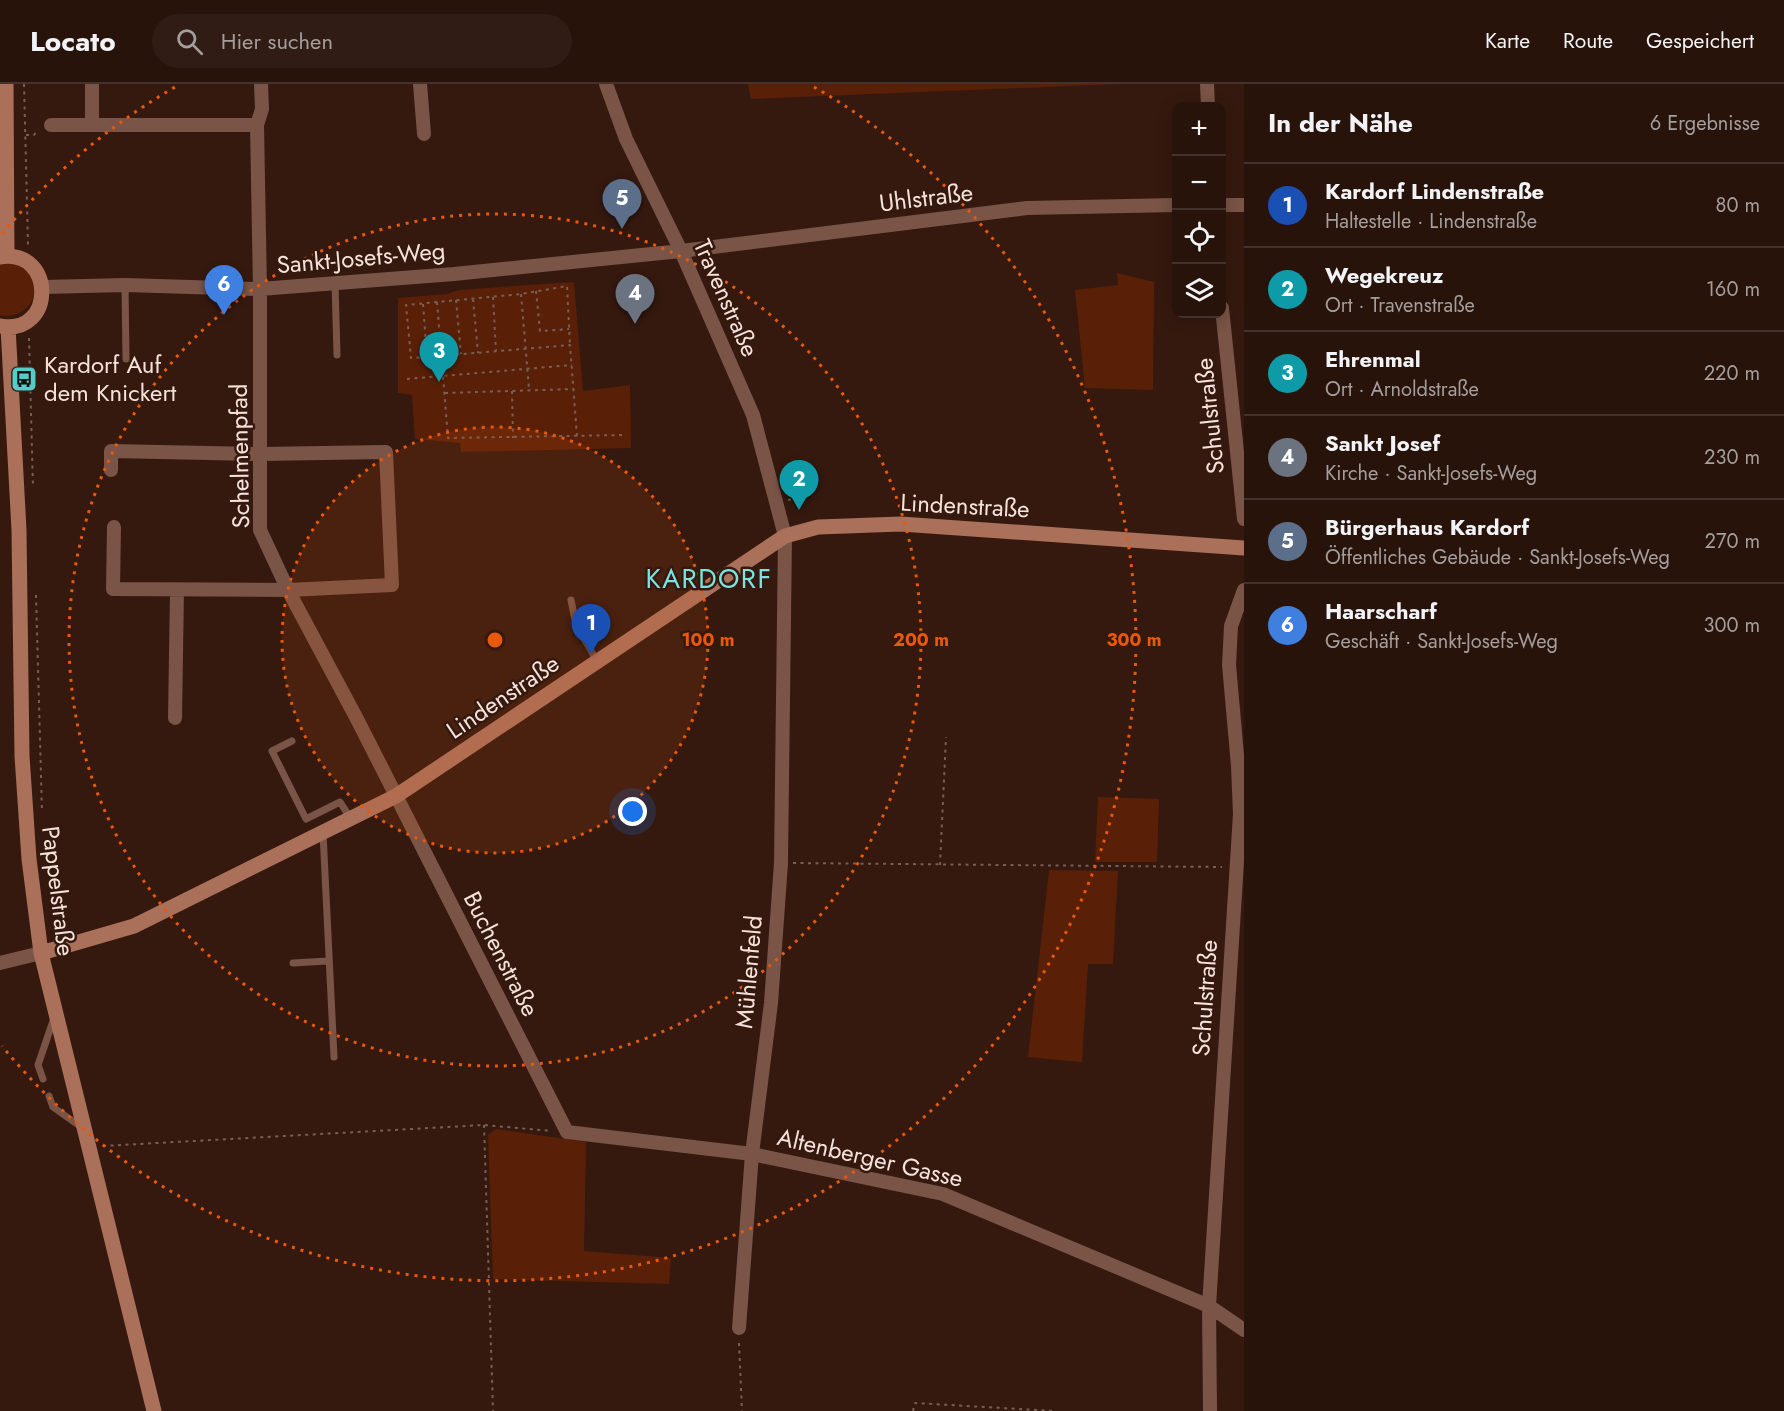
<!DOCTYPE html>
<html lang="de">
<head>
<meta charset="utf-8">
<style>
  body { margin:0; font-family:Jost,sans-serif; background:#301c14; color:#f1f3f6 }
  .controls { position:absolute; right:18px; top:18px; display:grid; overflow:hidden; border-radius:12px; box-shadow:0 3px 15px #0003 }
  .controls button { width:54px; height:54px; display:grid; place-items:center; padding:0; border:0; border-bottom:2px solid #44322c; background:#28130b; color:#f1f3f6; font:30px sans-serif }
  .you { position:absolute; left:633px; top:728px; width:21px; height:21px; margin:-15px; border:4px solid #fff; border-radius:50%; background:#1a73e8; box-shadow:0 0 0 9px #1a73e833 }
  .badge { display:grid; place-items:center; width:39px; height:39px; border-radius:50%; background:#7c3aed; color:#fff; font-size:20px; font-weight:700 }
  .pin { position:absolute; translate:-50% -50px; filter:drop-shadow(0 2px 3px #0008) }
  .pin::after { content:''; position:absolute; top:32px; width:21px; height:18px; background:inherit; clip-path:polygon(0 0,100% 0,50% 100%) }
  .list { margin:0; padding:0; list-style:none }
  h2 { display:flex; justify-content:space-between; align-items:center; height:78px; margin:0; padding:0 24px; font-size:26px }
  h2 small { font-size:20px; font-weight:400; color:#a59e9d }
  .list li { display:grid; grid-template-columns:39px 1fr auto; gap:18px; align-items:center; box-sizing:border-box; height:84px; padding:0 24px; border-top:2px solid #44322c }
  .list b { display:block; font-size:22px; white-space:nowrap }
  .list p { margin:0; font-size:20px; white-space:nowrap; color:#a59e9d }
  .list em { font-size:20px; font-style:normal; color:#a59e9d }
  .icon { flex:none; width:33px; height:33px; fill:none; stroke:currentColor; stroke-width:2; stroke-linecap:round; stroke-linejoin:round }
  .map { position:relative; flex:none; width:1244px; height:1327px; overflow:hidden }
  header { display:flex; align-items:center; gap:36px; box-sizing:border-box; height:84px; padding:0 30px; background:#28130b; border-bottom:2px solid #44322c }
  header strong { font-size:28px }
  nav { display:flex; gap:33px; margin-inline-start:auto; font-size:21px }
  .search { width:420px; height:54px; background:#301c14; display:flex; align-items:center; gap:15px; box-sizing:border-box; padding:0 21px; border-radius:33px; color:#a59e9d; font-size:22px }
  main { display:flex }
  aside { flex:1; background:#28130b }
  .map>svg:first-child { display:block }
  .green { fill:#5a2007 }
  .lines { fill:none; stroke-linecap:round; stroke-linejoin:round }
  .path { stroke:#775f56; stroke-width:2; stroke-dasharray:3 4.5; stroke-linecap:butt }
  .lane { stroke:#795447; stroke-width:7 }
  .street { stroke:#795447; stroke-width:14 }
  .secondary { stroke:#ab705a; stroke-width:15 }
  .ring { fill:none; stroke:#e8590c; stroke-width:3; stroke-dasharray:3 6 }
  .labels { text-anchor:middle; stroke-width:5; stroke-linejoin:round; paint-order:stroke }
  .street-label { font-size:24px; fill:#f5e2db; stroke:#35190f }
  .poi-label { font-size:24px; fill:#f5e2db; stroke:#35190f; text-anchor:start }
  .quarter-label { font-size:27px; letter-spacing:1.5px; fill:#79e5df; stroke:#35190f }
  .centre { fill:#e8590c; stroke:#35190f; stroke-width:3 }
  .ring-label { font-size:18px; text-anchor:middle; font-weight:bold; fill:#e8590c; stroke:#35190f; stroke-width:5; stroke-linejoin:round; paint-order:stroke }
</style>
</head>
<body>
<header>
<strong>Locato</strong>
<div class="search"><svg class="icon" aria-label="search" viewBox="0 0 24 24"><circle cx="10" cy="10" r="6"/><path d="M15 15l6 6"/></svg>Hier suchen</div>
<nav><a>Karte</a><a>Route</a><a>Gespeichert</a></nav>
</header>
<main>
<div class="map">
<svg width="1244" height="1327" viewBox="0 0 1244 1327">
  <rect width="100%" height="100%" fill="#35190f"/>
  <path class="green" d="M748,0H1117L751,15Z
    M14,179C19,182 26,185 29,190C46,211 23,237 0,231V180Z
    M1117,189L1154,198L1153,306L1085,304L1075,206L1118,201Z
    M574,198L583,307L630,301L631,364L461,368L460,359L415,355L412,311L398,309V214L447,210L459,206Z
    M1098,713L1159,715L1157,778H1095Z
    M1049,786L1118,787L1113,880H1088L1082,978L1028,973Z
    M496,1045L586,1058L584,1167L671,1174L669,1200L493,1195L488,1051Z"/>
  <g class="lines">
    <path class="path" d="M24,0L28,160L31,164
      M26,51H34L38,45
      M536,207L540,247L569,245
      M521,210L529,305
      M493,213L496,267
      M473,215L478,269
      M456,216L461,270
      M437,218L448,354L623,351
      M423,220L427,273L570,261L577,352
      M29,254L33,404
      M427,273L411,274L406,221L521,210L567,202L570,261
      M407,295L572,281
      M512,307L513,354
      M445,309L574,305
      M788,416L803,413
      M36,511L42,728
      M793,779L1222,783
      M940,781L946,653
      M484,1041L493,1327
      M103,1062L484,1041L552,1047
      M739,1259L742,1327
      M913,1327L915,1319L1054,1327"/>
    <path class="lane" d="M335,199L337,271
      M125,201L126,275
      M571,516L576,541L597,577
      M292,657L272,667L306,735L340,718L351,735
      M323,749L334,973
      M293,879L328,877
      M43,995L38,981L54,934
      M49,1012L53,1023L81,1043"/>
    <path class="street" d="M261,0L262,25L257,41L260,205V446L288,506L357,635L567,1048L752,1070L943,1110L1209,1222L1244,1246
      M420,0L424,50
      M606,0L626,55L681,167L753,331L785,452L781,779L771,919L752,1070L739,1244
      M1207,0L1208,22
      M51,41H257
      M92,41V0
      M1222,121H1244
      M43,203L125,201L260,205L454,190L681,167L1027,124L1176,121
      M1222,224L1244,435
      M111,386V367L260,370L386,368L392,501L288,506L113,505L114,443
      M175,634L177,506
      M0,879L41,869
      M1210,1327L1209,1222L1240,730L1238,682L1229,581L1231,542L1244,506"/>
    <path class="secondary" d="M6,0L7,172
      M0,173C56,164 55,252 1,242
      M8,243L19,446L22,672L29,775L41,869L154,1327
      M41,869L134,842L396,712L785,452L818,443L901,440L1244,464"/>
  </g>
  <circle cx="495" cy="556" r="213" fill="#e8590c" fill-opacity=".12"/>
  <g class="ring">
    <circle cx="495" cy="556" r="213"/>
    <circle cx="495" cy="556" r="426"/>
    <path d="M2 150A639 639 0 0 1 175 3M814 3A639 639 0 1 1 2 962"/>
  </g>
  <defs>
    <g id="bus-square" transform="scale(1.35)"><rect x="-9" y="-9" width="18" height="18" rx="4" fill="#54cdc8" stroke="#35190f"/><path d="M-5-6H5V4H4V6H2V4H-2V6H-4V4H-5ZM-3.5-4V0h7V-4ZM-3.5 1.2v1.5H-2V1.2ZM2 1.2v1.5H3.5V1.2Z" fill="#111"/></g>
  </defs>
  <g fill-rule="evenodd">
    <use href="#bus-square" x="24" y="295"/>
  </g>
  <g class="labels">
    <g class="street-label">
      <text transform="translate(926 114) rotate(-7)" y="8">Uhlstraße</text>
      <text transform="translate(361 174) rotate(-5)" y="8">Sankt-Josefs-Weg</text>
      <text transform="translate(726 214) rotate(66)" y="8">Travenstraße</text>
      <text transform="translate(1210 332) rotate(-96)" y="8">Schulstraße</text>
      <text transform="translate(240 372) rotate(-91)" y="8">Schelmenpfad</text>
      <text transform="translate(965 422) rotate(3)" y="8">Lindenstraße</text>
      <text transform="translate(503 613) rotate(-34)" y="8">Lindenstraße</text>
      <text transform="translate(58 807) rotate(83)" y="8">Pappelstraße</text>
      <text transform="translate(501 870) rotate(63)" y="8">Buchenstraße</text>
      <text transform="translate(749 888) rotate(-85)" y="8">Mühlenfeld</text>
      <text transform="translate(1205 914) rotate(-86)" y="8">Schulstraße</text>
      <text transform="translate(870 1074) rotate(13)" y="8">Altenberger Gasse</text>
    </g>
    <g class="poi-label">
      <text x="44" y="289">Kardorf Auf<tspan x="44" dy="28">dem Knickert</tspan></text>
    </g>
    <g class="quarter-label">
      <text x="709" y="504">KARDORF</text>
    </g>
  </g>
  <circle cx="495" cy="556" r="9" class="centre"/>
  <g class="ring-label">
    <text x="708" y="562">100 m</text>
    <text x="921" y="562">200 m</text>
    <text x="1134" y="562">300 m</text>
  </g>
</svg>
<div class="controls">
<button>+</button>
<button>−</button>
<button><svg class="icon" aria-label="locate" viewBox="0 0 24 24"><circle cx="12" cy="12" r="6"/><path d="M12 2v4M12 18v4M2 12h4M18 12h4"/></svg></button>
<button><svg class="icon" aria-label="layers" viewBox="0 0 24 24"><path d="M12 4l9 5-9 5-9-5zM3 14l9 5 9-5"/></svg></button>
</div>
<div class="you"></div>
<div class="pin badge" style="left:591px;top:570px;background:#1a4fb4">1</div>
<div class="pin badge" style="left:799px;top:426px;background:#0f9aa8">2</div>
<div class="pin badge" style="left:439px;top:298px;background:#0f9aa8">3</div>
<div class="pin badge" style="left:635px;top:240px;background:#6b7280">4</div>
<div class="pin badge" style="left:622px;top:145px;background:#5c6f8a">5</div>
<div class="pin badge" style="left:224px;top:231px;background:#3f7fe0">6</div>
</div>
<aside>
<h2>In der Nähe<small>6 Ergebnisse</small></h2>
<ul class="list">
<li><span class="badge" style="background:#1a4fb4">1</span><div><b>Kardorf Lindenstraße</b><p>Haltestelle · Lindenstraße</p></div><em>80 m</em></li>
<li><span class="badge" style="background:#0f9aa8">2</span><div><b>Wegekreuz</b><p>Ort · Travenstraße</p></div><em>160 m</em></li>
<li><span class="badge" style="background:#0f9aa8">3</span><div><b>Ehrenmal</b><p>Ort · Arnoldstraße</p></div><em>220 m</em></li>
<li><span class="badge" style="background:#6b7280">4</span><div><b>Sankt Josef</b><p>Kirche · Sankt-Josefs-Weg</p></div><em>230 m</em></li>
<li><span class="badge" style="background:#5c6f8a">5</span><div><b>Bürgerhaus Kardorf</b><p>Öffentliches Gebäude · Sankt-Josefs-Weg</p></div><em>270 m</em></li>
<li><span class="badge" style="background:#3f7fe0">6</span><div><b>Haarscharf</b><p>Geschäft · Sankt-Josefs-Weg</p></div><em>300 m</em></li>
</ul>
</aside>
</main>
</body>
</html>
